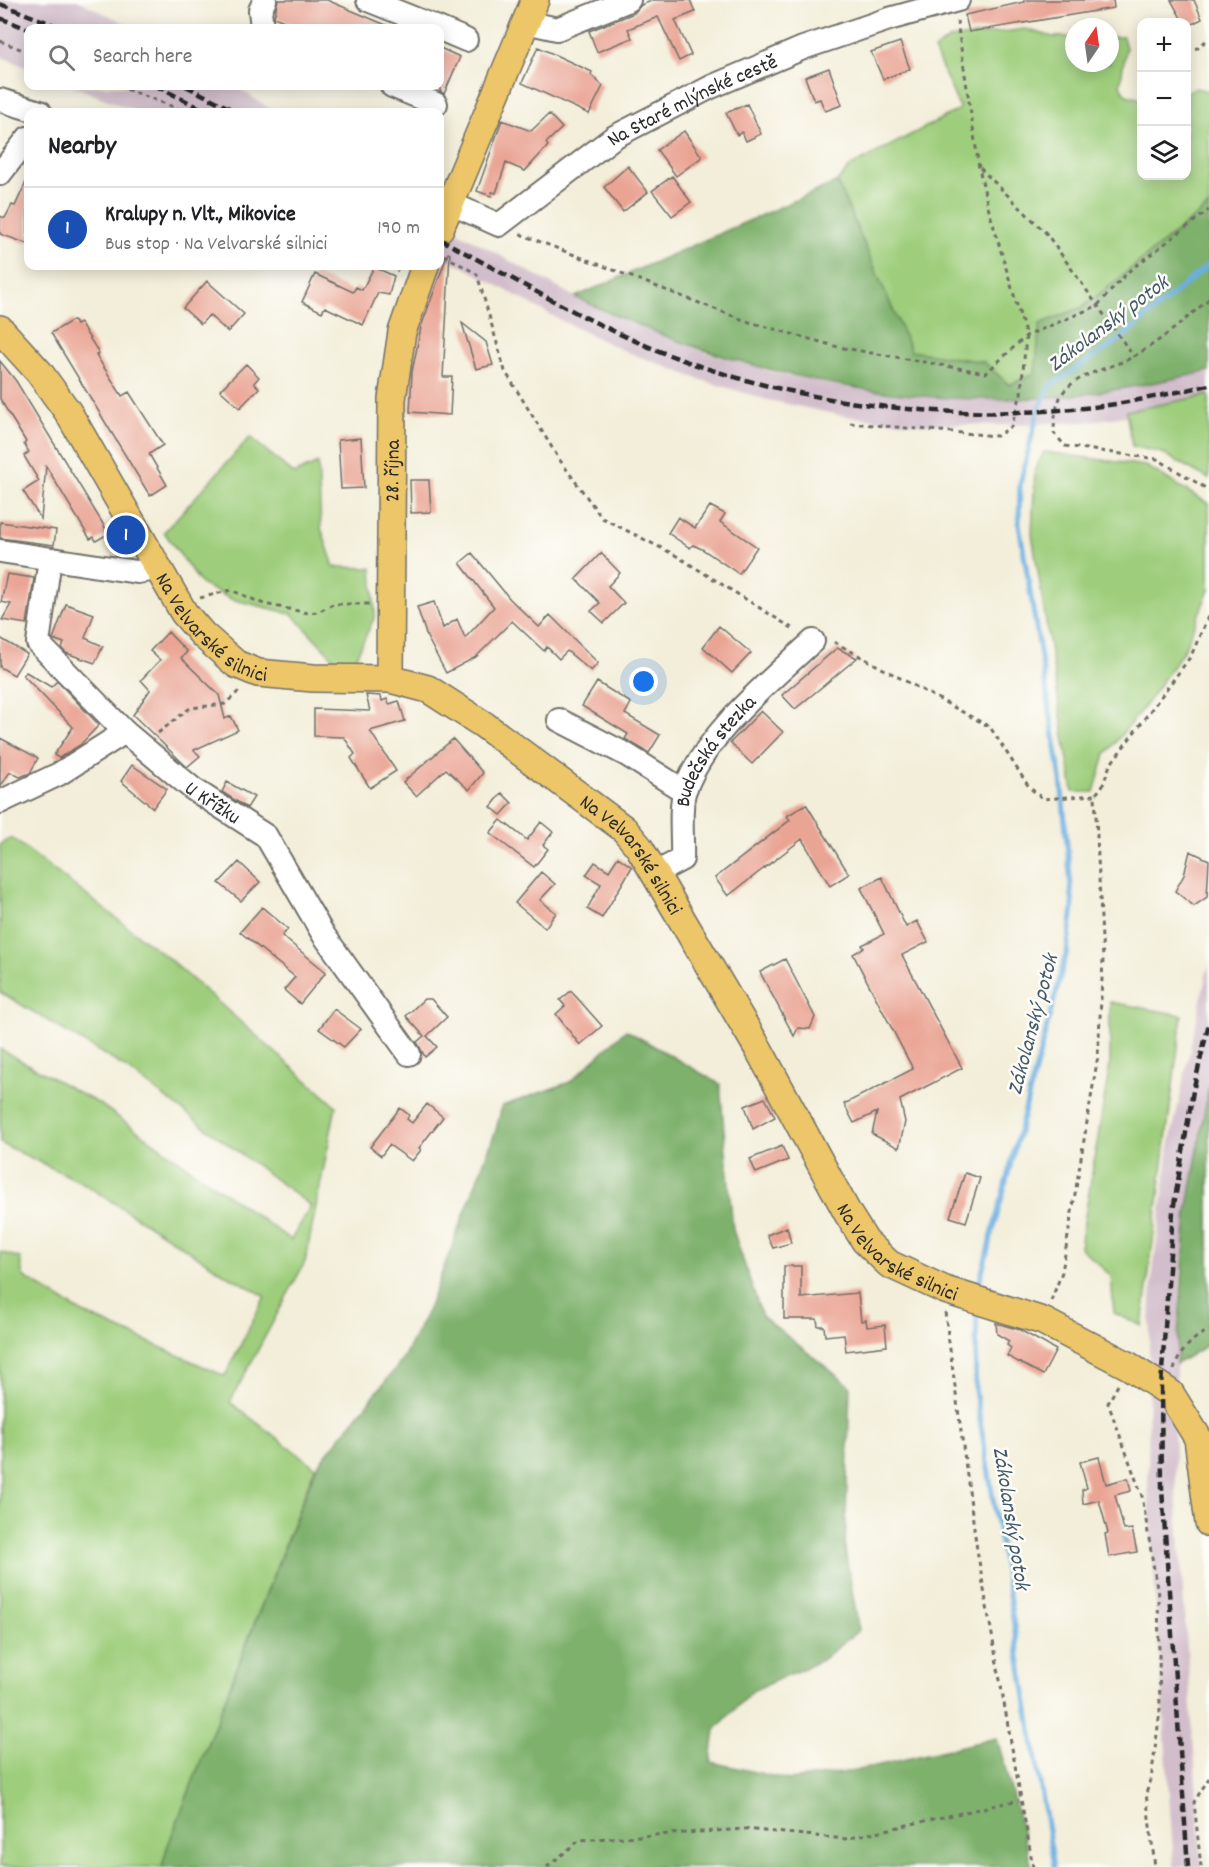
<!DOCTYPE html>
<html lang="en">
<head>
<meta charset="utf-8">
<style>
  body { margin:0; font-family:Dekko,sans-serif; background:#f6f6f6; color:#202124 }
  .controls { position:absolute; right:18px; top:18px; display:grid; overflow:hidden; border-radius:12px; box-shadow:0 3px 15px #0003 }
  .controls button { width:54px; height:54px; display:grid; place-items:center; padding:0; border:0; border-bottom:2px solid #e0e0e0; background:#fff; color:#202124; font:30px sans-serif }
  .compass { position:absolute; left:1065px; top:18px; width:54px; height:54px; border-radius:50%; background:#fff; box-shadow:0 3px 15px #0003; rotate:13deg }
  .you { position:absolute; left:644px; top:682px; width:21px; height:21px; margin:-15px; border:4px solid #fff; border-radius:50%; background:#1a73e8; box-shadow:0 0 0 9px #1a73e833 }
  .badge { display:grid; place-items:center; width:39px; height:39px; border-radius:50%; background:#ea580c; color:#fff; font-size:20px; font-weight:700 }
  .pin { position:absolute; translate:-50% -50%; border:3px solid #fff; box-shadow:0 2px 6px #0006 }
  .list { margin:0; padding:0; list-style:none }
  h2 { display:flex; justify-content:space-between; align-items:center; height:78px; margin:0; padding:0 24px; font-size:26px }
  h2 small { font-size:20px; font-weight:400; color:#757577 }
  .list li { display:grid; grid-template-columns:39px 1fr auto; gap:18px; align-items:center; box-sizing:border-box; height:84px; padding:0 24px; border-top:2px solid #e0e0e0 }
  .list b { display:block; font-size:22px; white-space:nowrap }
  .list p { margin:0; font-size:20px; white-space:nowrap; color:#757577 }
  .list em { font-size:20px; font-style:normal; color:#757577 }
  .icon { flex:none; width:33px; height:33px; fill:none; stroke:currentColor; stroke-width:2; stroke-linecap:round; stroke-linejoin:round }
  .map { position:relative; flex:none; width:1209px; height:1867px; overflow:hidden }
  .search { position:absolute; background:#fff; box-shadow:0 3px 15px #0003; left:24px; top:24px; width:420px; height:66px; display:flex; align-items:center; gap:15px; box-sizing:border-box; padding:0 21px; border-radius:12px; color:#757577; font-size:22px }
  .panel { position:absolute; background:#fff; box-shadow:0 3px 15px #0003; left:24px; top:108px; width:420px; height:162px; border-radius:12px }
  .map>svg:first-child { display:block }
  .industrial { fill:#d1bdcb }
  .green { fill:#9ece7c; stroke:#647c54; stroke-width:1.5 }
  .forest { fill:#7eb16c; stroke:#546e4c; stroke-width:1.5 }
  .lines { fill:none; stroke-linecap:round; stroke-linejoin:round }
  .stream { stroke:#6bafe1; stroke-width:5 }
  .building { fill:#eaa494 }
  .minor-casing { stroke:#716f68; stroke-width:26 }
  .major-casing { stroke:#716f68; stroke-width:30 }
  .path { stroke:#716f68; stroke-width:3; stroke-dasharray:4.5 4.5; stroke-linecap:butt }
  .minor { stroke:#fff; stroke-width:22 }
  .major { stroke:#ecc669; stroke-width:27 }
  .rail { stroke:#2b2b2b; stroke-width:4.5; stroke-dasharray:9 4.5; stroke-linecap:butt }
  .labels { text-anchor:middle; stroke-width:5; stroke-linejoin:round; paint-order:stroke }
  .street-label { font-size:21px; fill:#2b2b2b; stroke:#fdfcf7 }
  .water-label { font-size:22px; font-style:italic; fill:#41596b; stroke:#fdfcf7 }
</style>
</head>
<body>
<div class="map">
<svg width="1209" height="1867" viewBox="0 0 1209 1867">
  <rect width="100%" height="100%" fill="#fdfcf7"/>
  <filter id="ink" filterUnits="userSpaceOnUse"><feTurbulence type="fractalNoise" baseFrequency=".0167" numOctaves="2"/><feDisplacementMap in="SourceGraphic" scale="12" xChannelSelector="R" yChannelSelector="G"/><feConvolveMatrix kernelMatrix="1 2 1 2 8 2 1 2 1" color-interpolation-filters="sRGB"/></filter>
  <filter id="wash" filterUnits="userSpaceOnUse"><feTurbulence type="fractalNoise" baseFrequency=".008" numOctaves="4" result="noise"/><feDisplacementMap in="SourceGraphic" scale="24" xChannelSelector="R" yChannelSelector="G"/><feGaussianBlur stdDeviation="1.35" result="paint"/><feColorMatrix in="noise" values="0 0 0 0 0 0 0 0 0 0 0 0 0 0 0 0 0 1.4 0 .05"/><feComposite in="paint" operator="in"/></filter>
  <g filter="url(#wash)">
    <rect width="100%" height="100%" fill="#f3eed9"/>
    <path class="industrial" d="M0,0H77L135,28H28V68L0,56Z
      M72,86H235L275,112H138Z
      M440,222L575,297L631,324L707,353L775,373L848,388L921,396L995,398L1083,394L1147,384L1209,371V399L1152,412L1085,422L995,425L919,424L844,416L768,400L698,379L620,349L562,321L440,254Z
      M1209,963V1085L1187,1213L1180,1281L1174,1418L1176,1489L1202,1867H1174L1148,1490L1149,1346L1152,1279L1169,1147Z"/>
    <path class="green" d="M1025,29L1053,37H1074V63H1110V37H1123L1126,48L1120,85L1126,95L1141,99L1142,176H1186L1187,92L1195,88L1209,91V206L1083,307L1040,324L1035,374L1009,385L984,362L911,352L837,182L851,166L960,109L934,50L949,39Z
      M1209,395V479L1162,453L1132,446L1126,411Z
      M250,437L294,474L318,463L321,528L334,567L372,568L375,616L355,659L337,662L292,614L231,599L201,584L164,532Z
      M1044,452L1146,466L1209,504V590L1184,650L1147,703L1105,755L1094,792H1073L1032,534L1035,469Z
      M12,838L168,958L336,1106L305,1262L230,1402L315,1467L167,1848L162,1867H0V1252L20,1258L23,1276L81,1312L225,1376L265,1296L225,1274L83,1183L0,1143V1049L101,1105L291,1240L311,1206L123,1066L0,992V844Z
      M1110,1002L1182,1015L1142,1326L1114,1313L1111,1276L1080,1247L1110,1064Z"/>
    <path class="forest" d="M837,182L911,351L984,362L1009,385L1035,374L1040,324L1083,307L1209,206V371C1168,380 1126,389 1084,394C907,414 734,374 575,297Z
      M626,1030L720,1084L733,1230L762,1316L850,1386L845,1550L859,1630L822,1660L752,1691L715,1730L711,1762L790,1780L854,1771L997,1738L1032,1867H162L167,1848L316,1467L401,1362L429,1307L496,1130L502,1106L570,1082Z
      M1209,1085V1344L1176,1364L1187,1213Z"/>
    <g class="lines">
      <path class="stream" d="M977,1291L1067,951L1073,908L1061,779L1019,524L1020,484L1038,411L1051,385L1118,341L1209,264
        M977,1309L975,1390L1054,1867"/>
    </g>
    <g id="blocks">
      <path class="building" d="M278,0H327L393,28H301L274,17Z
        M654,0H690L695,12L675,20L691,55L679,61L658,17L628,29L632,38L597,52L589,31L634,13L641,5Z
        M1024,0H1113L1114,8L969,32L965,15L1024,2Z
        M1171,0H1194L1202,19L1186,27Z
        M900,42L910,69L883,79L871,52Z
        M538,47L592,72L591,75L603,86L589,114L522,83Z
        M440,48L460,57L444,94L440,91Z
        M829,68L842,105L825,111L820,99L814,101L805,77Z
        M747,104L761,134L746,141L742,132L737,135L726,113Z
        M549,114L562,128L546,143L548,146L525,171L506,163L496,193L492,192L491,196L477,191L502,120L531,131Z
        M684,131L702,157L676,176L657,150Z
        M628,166L648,192L623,212L604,187Z
        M672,176L691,202L672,216L652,191Z
        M28,178V244L0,234V216L5,218L12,205L15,206Z
        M448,253L450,254L443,377H452L450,415L410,412L412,372L421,327Z
        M374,267L394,276L389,295L378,293L363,325L325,307L322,312L302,302L315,274L353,292L356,287L362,290Z
        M207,281L244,314L228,332L209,315L201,324L183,308Z
        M73,320L76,325L80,323L99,353L96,355L122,396L129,392L163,445L149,454L167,485L150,496L51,333Z
        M462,323L486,342L493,365L476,369Z
        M0,361L16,381L106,529V535L96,541L94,537L90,539L46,466L41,519L23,491L39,481L24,456L29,452L24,444L26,442L0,399Z
        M246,364L259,377L254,383L259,388L240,408L220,390Z
        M361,438L364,488L341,489L338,440Z
        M410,480H429L431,512L411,513Z
        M710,506L725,514L720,522L757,547L739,574L702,549L693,545L690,548L668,533L678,517L695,528Z
        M0,522L56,530L54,545L0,538Z
        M472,553L510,599L539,627L550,615L598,663L591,671L567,651L559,659L547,647L544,651L512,621L476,657L446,673L427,637L417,607L434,602L443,628L457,619L465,638L494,607L460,563Z
        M601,553L620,573L608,586L624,603L604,623L591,611L600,603L576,579Z
        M7,574L34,578L27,624L2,620L11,604L1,602Z
        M66,604L94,614L85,638L103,646L95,663L66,653L62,649L64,643L53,639Z
        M719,626L751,653L732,673L703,647Z
        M168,632L187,652L181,658L219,695L225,719L231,716L238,730L194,750L200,756L187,767L133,715L150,690L141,680L160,660L150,651Z
        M0,638L27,654L14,675L0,667Z
        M837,648L857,658L795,709L782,695Z
        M26,672L51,687L57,681L99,725L80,745L59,758L54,755L73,727L23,675Z
        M597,682L631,703L625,714L660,735L649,753L625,739L628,734L582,706Z
        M366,695L381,696L382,701L387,699L389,704L399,701L405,721L370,731L396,771L370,788L351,758L355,754L344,737L314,736V709L370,711Z
        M761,711L783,732L752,764L730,743Z
        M0,738L38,758L30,773L20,777L10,772L0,787Z
        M453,739L483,773L469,790L446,769L416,796L403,782Z
        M132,765L167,789L153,808L121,781Z
        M227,782L254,797L247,808L222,792Z
        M502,793L512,803L501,815L491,807Z
        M806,804L849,874L830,886L802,839L728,896L715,878L790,820L787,816Z
        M501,820L527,840L541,822L553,832L543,845L548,849L534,867L490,833Z
        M1190,851L1209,860L1207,897L1194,906L1175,891L1184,875Z
        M618,857L632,867L602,918L587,909L601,884L586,875L595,862L609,871Z
        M239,862L260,882L241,901L219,883Z
        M541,872L555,884L540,900L556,913L545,928L515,903Z
        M882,877L906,927L917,921L928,942L902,955L962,1068L900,1100L905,1122L899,1148L872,1134L877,1112L854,1123L844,1104L913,1069L853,954L864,948L862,945L884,934L861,888Z
        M262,907L288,929L282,936L326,972L300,1004L284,990L295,977L240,932Z
        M785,959L815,1017L810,1029L798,1028L794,1036L760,972Z
        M571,991L602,1026L580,1045L556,1014L565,1006L560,1000Z
        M424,999H431L447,1017L427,1036L437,1047L425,1057L417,1042L424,1036L406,1016Z
        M334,1009L361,1029L344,1047L319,1029Z
        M765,1098L775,1117L753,1129L745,1106Z
        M427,1104L443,1117L419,1148L421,1150L412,1161L389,1145L381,1156L370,1147L400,1108L409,1115L407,1119L412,1123Z
        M782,1146L788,1160L756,1173L750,1159Z
        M965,1173L980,1178L966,1222L950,1217Z
        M787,1227L791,1243L773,1248L767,1235Z
        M784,1266H801V1298L858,1293L861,1321L866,1320L867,1327L885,1325L887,1346L846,1351L844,1334L825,1336L824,1326H818L817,1319H784Z
        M996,1323L1020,1330L1056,1350L1043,1375L1007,1356L1011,1348L1007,1345L1009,1341L997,1334Z
        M1099,1457L1106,1484L1128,1478L1131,1491L1115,1495L1124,1530L1132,1529L1137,1552L1109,1557L1105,1534L1108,1533L1099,1500L1083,1504L1082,1490L1087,1488L1080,1462Z"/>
    </g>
  </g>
  <g filter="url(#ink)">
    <use href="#blocks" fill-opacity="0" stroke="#716f68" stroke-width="1.5"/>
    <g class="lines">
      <g class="minor-casing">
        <g id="minor">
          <path d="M368,0L438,28"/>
          <path d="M526,22L557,29L629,0"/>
          <path d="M262,28L260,10L265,0"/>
          <path d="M440,29L466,40"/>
          <path d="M392,86L436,104"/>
          <path d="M0,100L40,112"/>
          <path d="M0,174L28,138"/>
          <path id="s1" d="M450,203L499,225L614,137L711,87L803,48L889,19L958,0"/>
          <path d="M0,551L137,572L158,569"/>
          <path id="s2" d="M50,559L38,643L125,732L193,789L266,836L323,934L409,1054"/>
          <path d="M559,720L627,755L684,791"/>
          <path d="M0,802L59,774L125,732"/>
          <path id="s3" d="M654,874L682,859C683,841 679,805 685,790C706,733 769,682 813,641"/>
        </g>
      </g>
      <g class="major-casing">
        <g id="major">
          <path d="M440,228L535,0"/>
          <path id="s4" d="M0,329L39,372L68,412L184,613L203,635L236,664L258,673L313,678L390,679L428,689L484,725L624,829L639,847L759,1050L848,1214L865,1241L889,1264L945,1290L1043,1321L1129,1366L1170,1393L1198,1438L1209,1523"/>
          <path id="s5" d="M390,679L392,399L402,332L425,266"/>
        </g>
      </g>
      <path class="path" d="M0,41L28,52
        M1186,49L1198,48L1209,38
        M118,86L187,112
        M980,168L1046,233L1134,357
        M520,234L746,321L838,347L986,373L1026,336L1097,306L1129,271L1209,210
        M444,255L477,274L505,371L559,459L602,518L675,555L795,630
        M389,266L398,271
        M1209,299C1186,319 1162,340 1136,355C1115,368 1083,371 1065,390C1056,400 1054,420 1054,433L1065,446L1157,459L1209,490
        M850,423L997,436L1011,427L1021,394L1026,336L988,207L979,168L957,21
        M200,598L231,590L264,604L308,613L318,612L333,604H369
        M834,642L990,727L1029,787L1043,799L1095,795
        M158,733L190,708L225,704L239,691
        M1051,1301L1062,1272L1098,1056L1103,960L1095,795L1102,787L1110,765L1191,656L1209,614
        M945,1312L977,1550L1033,1867
        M1174,1370C1178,1354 1193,1336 1209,1331
        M1118,1385L1108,1403L1142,1496L1158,1594L1160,1711L1151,1780L1146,1793L1155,1867
        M547,1867L580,1840L745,1829L845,1839L1019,1800
        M1201,1867L1194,1802L1209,1778"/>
      <use href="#minor" class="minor"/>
      <use href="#major" class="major"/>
      <path class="rail" d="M0,4L62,28
        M0,18L28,29
        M156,86L208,112
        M186,86L237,112
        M440,239C501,272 561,307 624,336C766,401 930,423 1084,408C1126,404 1168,394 1209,385
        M1188,1867L1162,1489L1161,1386L1173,1211L1193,1091L1209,1023"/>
    </g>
  </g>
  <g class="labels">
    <g class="street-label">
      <text dy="7" stroke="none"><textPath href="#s1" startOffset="285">Na Staré mlýnské cestě</textPath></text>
      <text dy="7" stroke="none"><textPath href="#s5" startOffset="208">28. října</textPath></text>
      <text dy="7" stroke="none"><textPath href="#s4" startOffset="370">Na Velvarské silnici</textPath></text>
      <text dy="7" stroke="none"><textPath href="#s3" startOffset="150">Budečská stezka</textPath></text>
      <text dy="7" stroke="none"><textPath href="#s2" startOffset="322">U Křížku</textPath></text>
      <text dy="7" stroke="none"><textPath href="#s4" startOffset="873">Na Velvarské silnici</textPath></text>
      <text dy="7" stroke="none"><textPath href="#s4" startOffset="1359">Na Velvarské silnici</textPath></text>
    </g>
    <g class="water-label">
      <text transform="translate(1107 322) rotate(-37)" y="8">Zákolanský potok</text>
      <text transform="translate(1031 1024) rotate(-75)" y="8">Zákolanský potok</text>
      <text transform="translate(1013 1518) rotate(81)" y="8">Zákolanský potok</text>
    </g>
  </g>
</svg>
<div class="controls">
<button>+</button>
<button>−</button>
<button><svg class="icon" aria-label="layers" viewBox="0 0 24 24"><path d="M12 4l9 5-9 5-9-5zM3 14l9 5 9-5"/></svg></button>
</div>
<svg class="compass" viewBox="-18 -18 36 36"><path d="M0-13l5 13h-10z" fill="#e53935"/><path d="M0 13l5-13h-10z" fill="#757577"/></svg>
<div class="you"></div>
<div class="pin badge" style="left:126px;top:535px;background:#1a4fb4">1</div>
<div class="search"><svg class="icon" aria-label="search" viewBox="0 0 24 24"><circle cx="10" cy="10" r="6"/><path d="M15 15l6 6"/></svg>Search here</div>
<section class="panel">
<h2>Nearby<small></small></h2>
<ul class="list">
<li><span class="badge" style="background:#1a4fb4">1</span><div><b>Kralupy n. Vlt., Mikovice</b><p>Bus stop · Na Velvarské silnici</p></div><em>190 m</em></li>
</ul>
</section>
</div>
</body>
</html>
